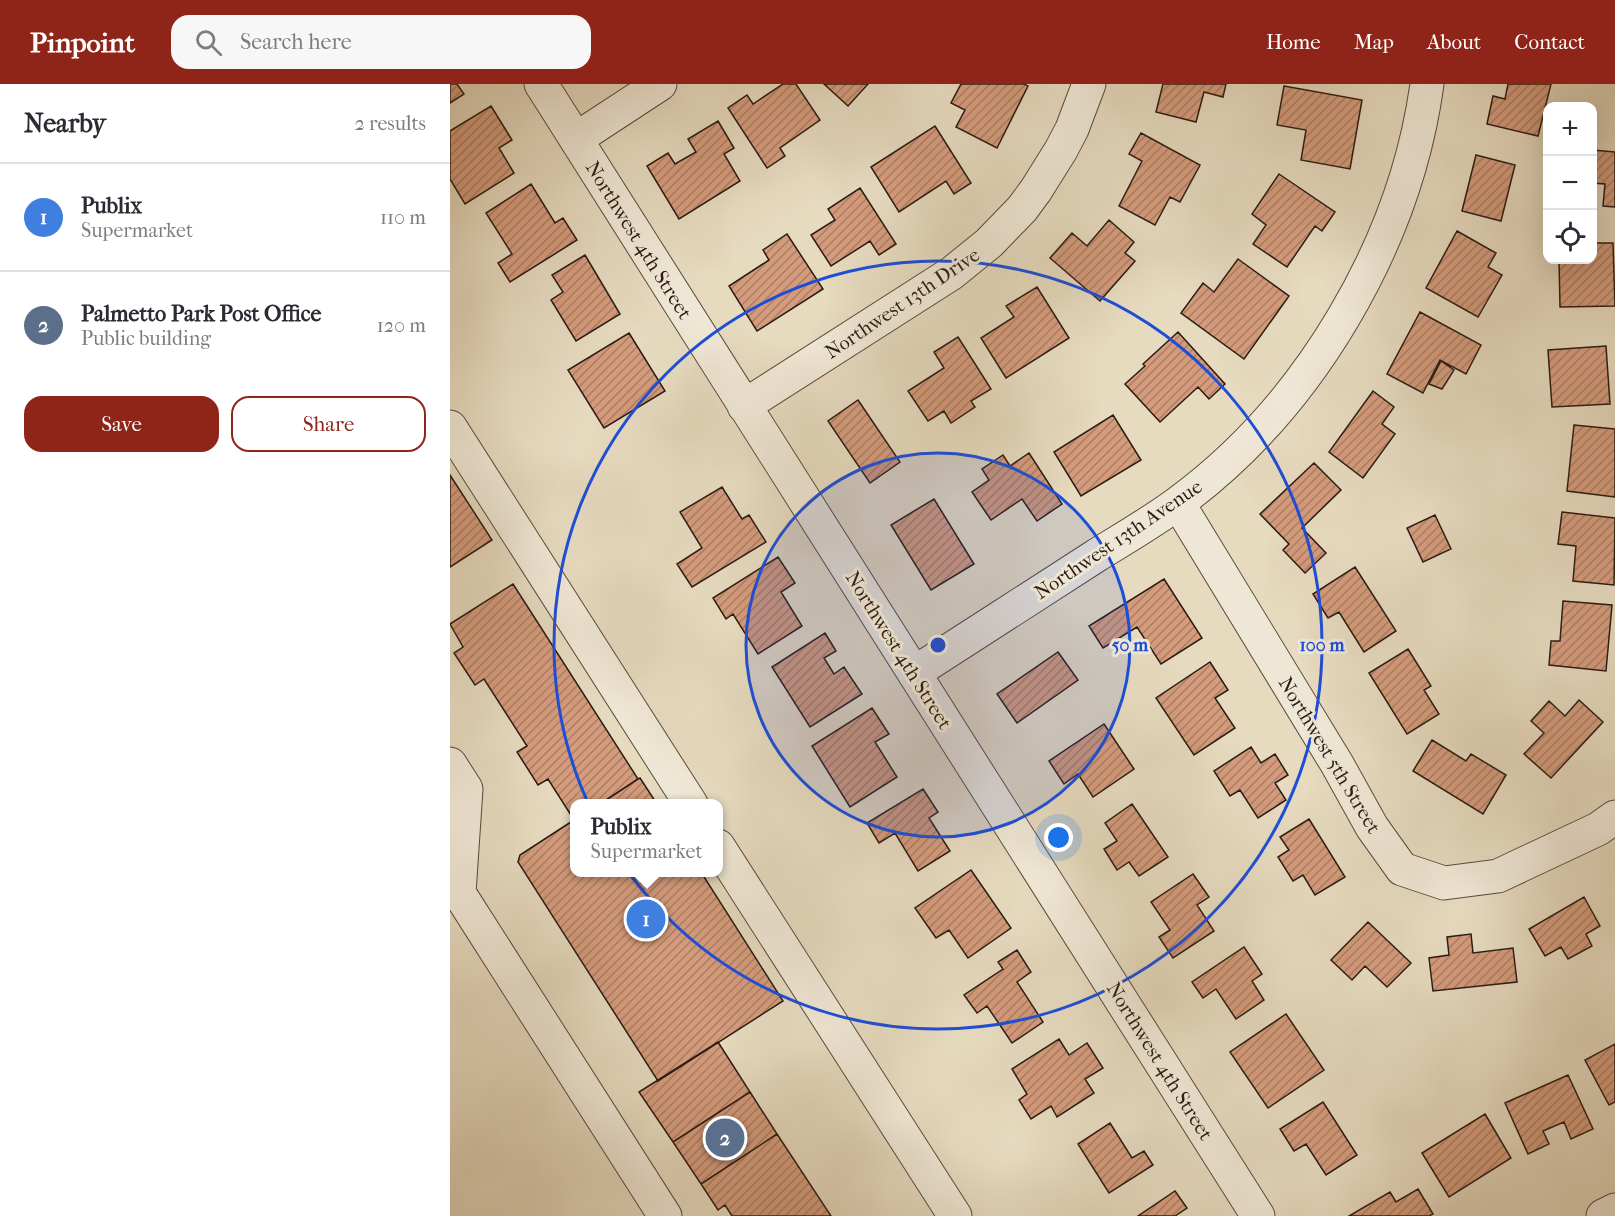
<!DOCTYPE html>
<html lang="en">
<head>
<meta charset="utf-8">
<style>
  body { margin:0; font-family:"IM FELL French Canon",serif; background:#f7f7f7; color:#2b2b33 }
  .controls { position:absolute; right:18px; top:18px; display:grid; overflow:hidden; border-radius:12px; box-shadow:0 6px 24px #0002 }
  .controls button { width:54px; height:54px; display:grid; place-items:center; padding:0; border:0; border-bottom:2px solid #e1e1e2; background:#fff; color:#2b2b33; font:30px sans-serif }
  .you { position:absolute; left:609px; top:754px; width:21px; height:21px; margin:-15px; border:4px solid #fff; border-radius:50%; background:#1a73e8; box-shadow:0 0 0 9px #1a73e833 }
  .badge { display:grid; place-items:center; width:39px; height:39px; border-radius:50%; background:#8f2418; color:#fff; font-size:20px; font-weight:700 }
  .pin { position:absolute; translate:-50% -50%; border:3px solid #fff; box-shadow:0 2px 6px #0006 }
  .popup { position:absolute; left:120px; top:715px; width:153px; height:78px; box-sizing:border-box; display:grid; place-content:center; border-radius:12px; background:#fff; filter:drop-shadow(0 2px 4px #0005); font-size:20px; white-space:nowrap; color:#7c7c81 }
  .popup b { font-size:22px; color:#2b2b33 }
  .popup::after { content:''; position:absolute; left:50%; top:100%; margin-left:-12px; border:12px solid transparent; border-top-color:#fff }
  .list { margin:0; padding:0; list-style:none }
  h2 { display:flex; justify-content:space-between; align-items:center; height:78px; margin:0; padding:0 24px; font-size:26px }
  h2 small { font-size:20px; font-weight:400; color:#7c7c81 }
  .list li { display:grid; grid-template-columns:39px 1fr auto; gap:18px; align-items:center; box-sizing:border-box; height:108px; padding:0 24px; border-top:2px solid #e1e1e2 }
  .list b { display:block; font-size:22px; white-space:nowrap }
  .list p { margin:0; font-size:20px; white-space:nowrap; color:#7c7c81 }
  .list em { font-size:20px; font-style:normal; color:#7c7c81 }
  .actions { display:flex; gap:12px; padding:18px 24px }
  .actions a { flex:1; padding:14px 0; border:2px solid #8f2418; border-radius:18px; text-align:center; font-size:21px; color:#8f2418 }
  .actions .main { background:#8f2418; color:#fff }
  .icon { flex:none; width:33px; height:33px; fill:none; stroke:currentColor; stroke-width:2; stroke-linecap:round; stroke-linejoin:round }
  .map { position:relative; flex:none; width:1165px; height:1132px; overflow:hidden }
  header { display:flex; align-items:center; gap:36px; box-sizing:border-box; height:84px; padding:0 30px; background:#8f2418; color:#fff }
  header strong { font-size:28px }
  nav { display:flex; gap:33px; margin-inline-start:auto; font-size:21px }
  .search { width:420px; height:54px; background:#f7f7f7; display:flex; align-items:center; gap:15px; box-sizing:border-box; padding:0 21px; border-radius:18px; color:#7c7c81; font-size:22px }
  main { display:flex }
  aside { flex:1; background:#fff }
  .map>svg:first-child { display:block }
  .building { fill:url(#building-hatch); stroke:#2a1b12; stroke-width:1.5 }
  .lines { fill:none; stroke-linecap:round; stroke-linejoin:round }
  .minor-casing { stroke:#594b3d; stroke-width:35 }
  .minor { stroke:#efe7d5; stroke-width:33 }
  .ring { fill:none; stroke:#1d4ed8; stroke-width:3 }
  .labels { text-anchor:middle; stroke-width:6; stroke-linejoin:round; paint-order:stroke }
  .street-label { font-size:20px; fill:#2a1b12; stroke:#efe7d5 }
  .centre { fill:#1d4ed8; stroke:#efe7d5; stroke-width:3 }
  .ring-label { font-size:18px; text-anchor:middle; font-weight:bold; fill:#1d4ed8; stroke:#efe7d5; stroke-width:6; stroke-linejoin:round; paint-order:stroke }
</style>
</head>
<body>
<header>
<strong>Pinpoint</strong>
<div class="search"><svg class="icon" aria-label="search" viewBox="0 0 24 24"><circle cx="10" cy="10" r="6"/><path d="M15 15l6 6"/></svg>Search here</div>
<nav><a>Home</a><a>Map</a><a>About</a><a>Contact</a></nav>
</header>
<main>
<aside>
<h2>Nearby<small>2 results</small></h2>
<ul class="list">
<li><span class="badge" style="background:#3f7fe0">1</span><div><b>Publix</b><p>Supermarket</p></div><em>110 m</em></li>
<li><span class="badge" style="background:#5c6f8a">2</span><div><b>Palmetto Park Post Office</b><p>Public building</p></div><em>120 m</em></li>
</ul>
<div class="actions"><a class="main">Save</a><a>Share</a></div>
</aside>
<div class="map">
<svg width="1165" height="1132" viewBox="0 0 1165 1132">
  <defs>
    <pattern id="building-hatch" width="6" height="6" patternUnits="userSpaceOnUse" patternTransform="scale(1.5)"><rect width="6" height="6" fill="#d49b7c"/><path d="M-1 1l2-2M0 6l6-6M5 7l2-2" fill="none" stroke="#ac7e64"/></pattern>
  </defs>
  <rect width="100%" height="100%" fill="#e6dabf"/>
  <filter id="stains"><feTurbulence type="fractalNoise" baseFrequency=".00333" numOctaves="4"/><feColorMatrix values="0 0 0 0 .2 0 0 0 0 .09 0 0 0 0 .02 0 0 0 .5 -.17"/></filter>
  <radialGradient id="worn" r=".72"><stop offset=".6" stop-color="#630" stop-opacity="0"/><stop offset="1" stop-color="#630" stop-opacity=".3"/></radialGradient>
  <path class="building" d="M0,0H7L14,10L0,19Z
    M333,0H346L370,36L330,64L335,72L317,84L278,24L297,11L303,20Z
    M374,0H418L398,22Z
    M511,0H574L578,2L547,64L506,43L515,26L501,19Z
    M713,0H776L773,13L754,8L746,38L706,28Z
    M1058,0H1101L1088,52L1037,40L1043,12L1055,15Z
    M834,2L912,16L900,85L851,76L856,46L827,41Z
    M41,22L62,56L49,64L64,89L15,120L0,95V47Z
    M268,37L284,64L274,70L290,97L229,135L197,82L218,69L225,80L246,68L238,55Z
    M485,42L521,99L504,110L496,97L449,128L421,83Z
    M691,49L750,81L730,118L720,113L705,141L669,122L692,77L679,70Z
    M1143,66L1165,68V123L1153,122L1155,100L1142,99Z
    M1026,71L1065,81L1051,137L1012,127Z
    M829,90L885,128L872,147L865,142L837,183L803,160L816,141L802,130Z
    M81,100L105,139L113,134L127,156L60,198L48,179L62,170L36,129Z
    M410,104L446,160L429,171L420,157L381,182L361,151L385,136L378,125Z
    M659,136L684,158L675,169L685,177L650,217L600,174L622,149L637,162Z
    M1007,147L1046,169L1038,183L1052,191L1028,233L976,204Z
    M337,150L373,205L307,247L279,202L319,176L313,166Z
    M1142,159H1163L1165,222L1110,223L1109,176H1142Z
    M135,171L170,230L126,257L101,216L113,208L102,191Z
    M788,175L839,212L794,275L731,229L753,199L764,208Z
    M587,203L619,254L556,294L531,254L564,233L556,222Z
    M970,228L1031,261L1016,290L990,276L973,309L937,290Z
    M728,248L775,300L759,315L748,303L710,338L675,300L695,282L693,280Z
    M179,249L215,307L154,344L118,286Z
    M508,253L541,305L521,317L525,323L501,339L494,327L478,337L458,307L494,284L484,268Z
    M1156,262L1160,320L1102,323L1098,266Z
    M991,277L1004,286L992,305L979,300Z
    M923,307L944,323L932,340L945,350L913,394L879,368Z
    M408,316L450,378L420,399L378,337Z
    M663,331L691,376L631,412L604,368Z
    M1124,341L1165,345V413L1117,407Z
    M579,369L612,420L587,437L572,415L541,436L522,408L539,396L532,385L553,371L560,382Z
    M864,379L891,406L852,444L876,469L855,489L833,466L839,460L810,430Z
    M0,391L42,456L0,483Z
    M272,403L292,435L299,431L316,458L242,503L227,480L252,464L230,428Z
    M484,415L524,480L481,506L441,441Z
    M1112,428L1165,434L1164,501L1123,497L1126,462L1108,460Z
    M985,431L1001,465L973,478L957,444Z
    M328,473L345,499L331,508L352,542L308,570L283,530L276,535L263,514Z
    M905,483L946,547L914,568L889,528L878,534L863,510Z
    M714,495L752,554L711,580L687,543L653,564L639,542Z
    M63,500L188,695L150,720H124V736L98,695L88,701L67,668L77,662L34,595L25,601L4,569L13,563L0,540Z
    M1113,517L1162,521L1156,587L1099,581L1101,557H1110Z
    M375,549L386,567L374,574L384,590L394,583L412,610L360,643L322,583Z
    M958,565L981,602L974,606L989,630L957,650L919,589Z
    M608,568L628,596L567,639L547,610Z
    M760,578L778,606L765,614L785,644L744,671L706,614Z
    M1129,616L1153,638L1101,694L1074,670L1094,649L1081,637L1099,617L1115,632Z
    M422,624L439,650L425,658L447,693L400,723L362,662Z
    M654,640L684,685L643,713L628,690L614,700L599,677Z
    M982,656L1016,677L1021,670L1056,691L1033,730L963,687Z
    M801,663L811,679L825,670L838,691L825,699L836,716L808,734L790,706L780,712L764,687Z
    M190,694L207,720H150L188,695Z
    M473,705L488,728L479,734L500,767L468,787L445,749L429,759L417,739Z
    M682,720L718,773L689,792L679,778L667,786L654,765L667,757L655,739Z
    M859,735L895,793L865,811L853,791L843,797L828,773L839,766L830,753Z
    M124,736V788H251L333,917L208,997L68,778L70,771Z
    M521,786L561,844L518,874L499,846L486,854L465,824Z
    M743,790L759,813L747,821L764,847L723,874L709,853L720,846L701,818Z
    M1134,813L1150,842L1136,850L1142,862L1118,875L1111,863L1095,872L1079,845Z
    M918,838L961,879L937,903L915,882L902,896L881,876Z
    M1021,850L1023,869L1063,864L1067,898L983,907L979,874L999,871L997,853Z
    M794,863L812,890L802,897L814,916L786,935L766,905L753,914L742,898Z
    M567,866L581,888L567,898L593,938L562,959L537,922L527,929L514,911L553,885L548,878Z
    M836,930L874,986L818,1024L780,968Z
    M609,955L619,971L637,959L653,984L635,995L644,1009L607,1033L601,1022L581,1035L569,1016L577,1010L562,985Z
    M268,958L300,1008L223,1058L189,1008Z
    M1165,960V1018L1159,1021L1135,976Z
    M1118,991L1143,1045L1121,1055L1114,1038L1093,1047L1099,1060L1078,1070L1055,1019Z
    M300,1008L327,1050L251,1100L223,1058Z
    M873,1018L907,1071L876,1091L856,1060L844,1067L830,1045Z
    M1035,1030L1061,1074L999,1113L972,1069Z
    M660,1039L682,1074L694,1067L703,1081L659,1109L628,1060Z
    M327,1050L381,1132H282L275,1121L268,1126L251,1100Z
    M968,1105L983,1130L979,1132H899L940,1108L946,1118Z
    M725,1107L737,1124L725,1132H688Z"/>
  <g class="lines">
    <g class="minor-casing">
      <path id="minor" d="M91,0L808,1132
        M126,55L210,0
        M294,322L502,189L539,159L572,125L586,106L611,66L622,45L639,0
        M0,343L241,720
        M728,419L887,680L922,743L952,785L994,799L1048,792L1148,745L1165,733
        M464,589C524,550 584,512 644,473C671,456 701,439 728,419C859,323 955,160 977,0
        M0,680L16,705L9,809L215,1132
        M268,762L505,1132
        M1153,1132L1165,1126"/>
    </g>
    <use href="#minor" class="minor"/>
  </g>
  <circle cx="488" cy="561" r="192" fill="#1d4ed8" fill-opacity=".12"/>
  <g class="ring">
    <circle cx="488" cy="561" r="192"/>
    <circle cx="488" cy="561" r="384"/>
  </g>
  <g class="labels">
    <g class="street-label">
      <text transform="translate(189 156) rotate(58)" y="7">Northwest 4th Street</text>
      <text transform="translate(452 219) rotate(-34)" y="7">Northwest 13th Drive</text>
      <text transform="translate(668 455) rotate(-34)" y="7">Northwest 13th Avenue</text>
      <text transform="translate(449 566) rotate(58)" y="7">Northwest 4th Street</text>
      <text transform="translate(880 671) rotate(59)" y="7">Northwest 5th Street</text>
      <text transform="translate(710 977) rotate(58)" y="7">Northwest 4th Street</text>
    </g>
  </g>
  <circle cx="488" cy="561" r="9" class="centre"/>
  <g class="ring-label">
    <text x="680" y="567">50 m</text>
    <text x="872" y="567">100 m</text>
  </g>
  <rect width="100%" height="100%" filter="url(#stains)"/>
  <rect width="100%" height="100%" fill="url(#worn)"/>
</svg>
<div class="controls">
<button>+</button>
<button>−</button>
<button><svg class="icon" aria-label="locate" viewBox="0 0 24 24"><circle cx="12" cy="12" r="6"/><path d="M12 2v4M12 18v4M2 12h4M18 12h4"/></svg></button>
</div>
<div class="you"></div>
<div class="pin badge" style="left:196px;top:835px;background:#3f7fe0">1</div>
<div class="popup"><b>Publix</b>Supermarket</div>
<div class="pin badge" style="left:275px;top:1054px;background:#5c6f8a">2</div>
</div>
</main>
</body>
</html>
